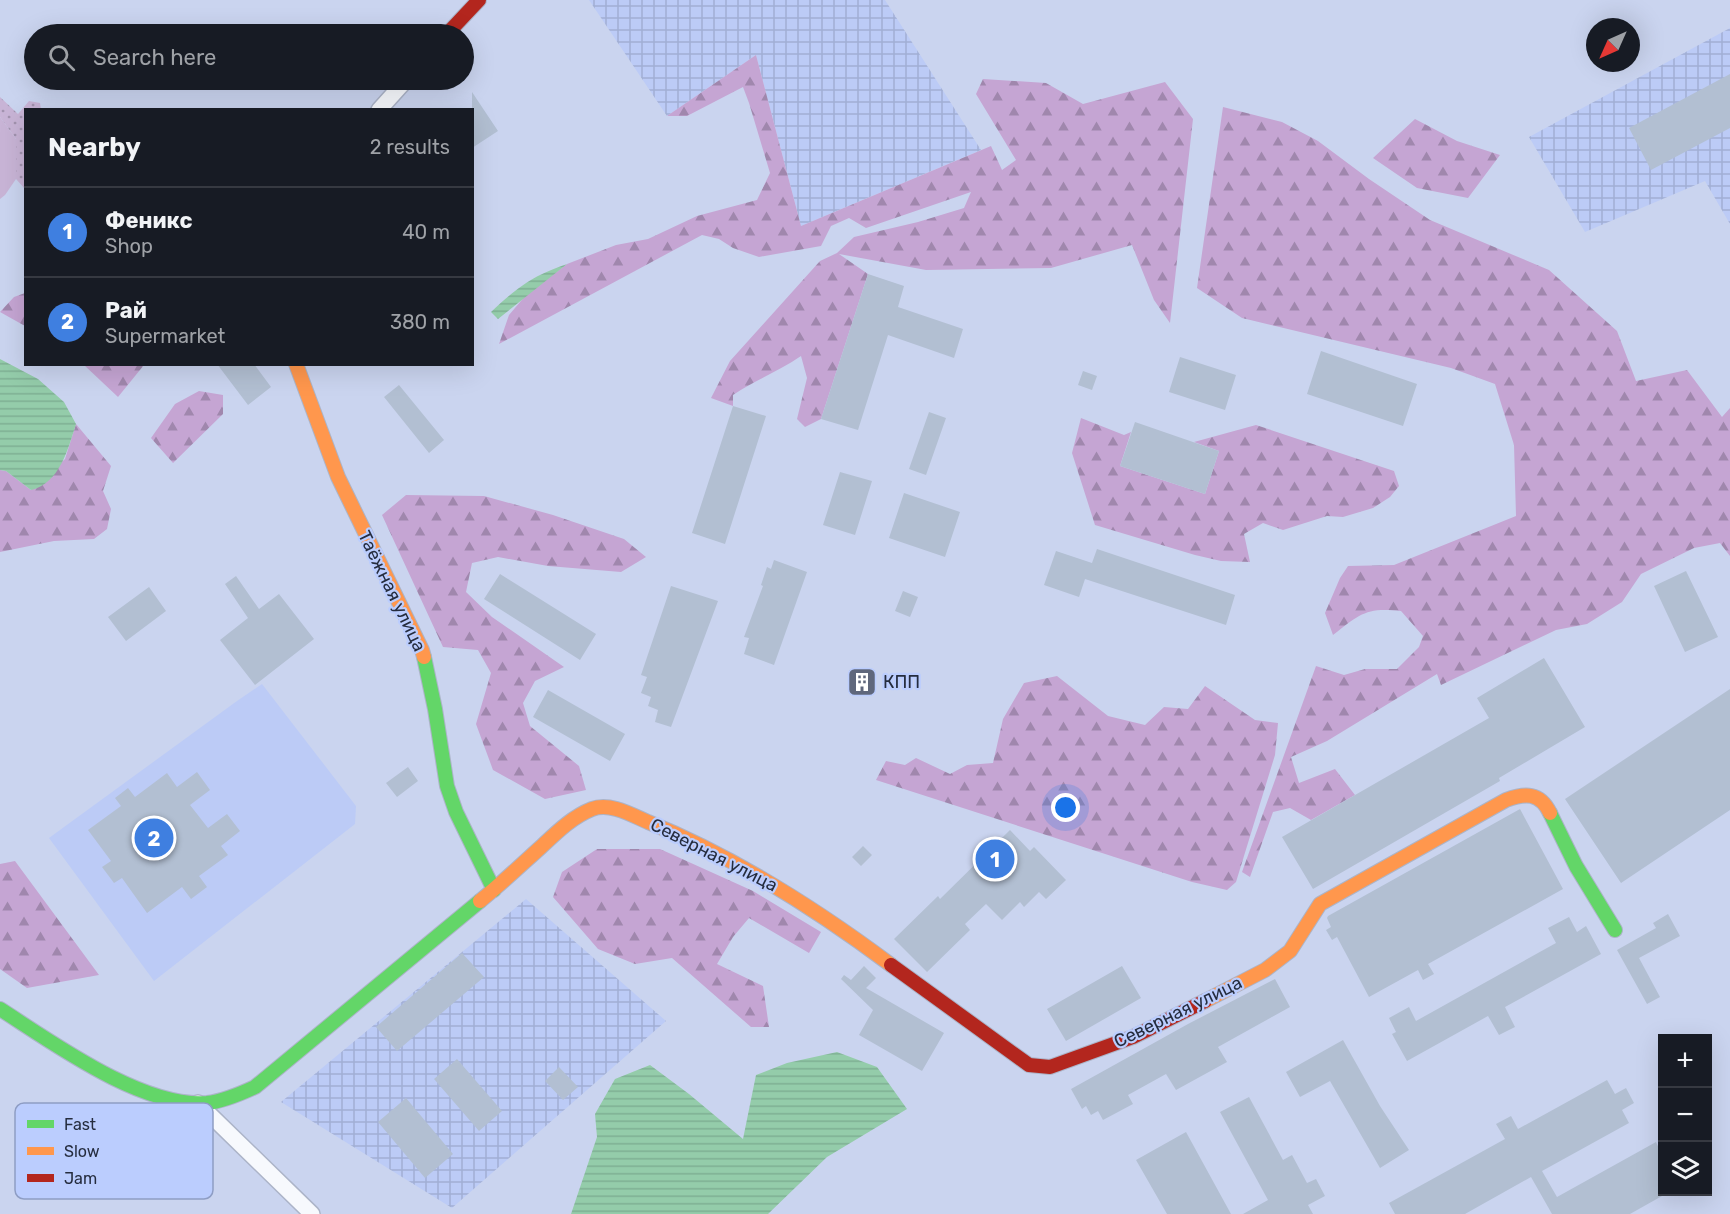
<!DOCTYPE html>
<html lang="en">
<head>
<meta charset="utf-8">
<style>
  body { margin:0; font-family:Rubik,sans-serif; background:#20242c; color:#f1f3f6 }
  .controls { position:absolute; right:18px; bottom:18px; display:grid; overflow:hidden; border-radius:0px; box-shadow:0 6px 24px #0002 }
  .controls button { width:54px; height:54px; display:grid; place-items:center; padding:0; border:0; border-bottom:2px solid #363941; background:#171b24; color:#f1f3f6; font:30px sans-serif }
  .compass { position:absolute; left:1586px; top:18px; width:54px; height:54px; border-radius:50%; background:#171b24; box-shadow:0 6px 24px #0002; rotate:225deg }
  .you { position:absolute; left:1066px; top:808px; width:21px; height:21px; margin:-15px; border:4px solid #fff; border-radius:50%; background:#1a73e8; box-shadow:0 0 0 9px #1a73e833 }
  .badge { display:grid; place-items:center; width:39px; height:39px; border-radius:50%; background:#ea580c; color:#fff; font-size:20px; font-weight:700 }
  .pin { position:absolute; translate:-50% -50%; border:3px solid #fff; box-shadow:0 2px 6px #0006 }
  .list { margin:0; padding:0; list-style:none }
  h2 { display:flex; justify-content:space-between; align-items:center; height:78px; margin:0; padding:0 24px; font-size:26px }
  h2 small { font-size:20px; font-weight:400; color:#9ea1a6 }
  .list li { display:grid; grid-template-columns:39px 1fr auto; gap:18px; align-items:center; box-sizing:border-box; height:90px; padding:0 24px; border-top:2px solid #363941 }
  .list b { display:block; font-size:22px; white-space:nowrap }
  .list p { margin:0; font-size:20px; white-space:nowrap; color:#9ea1a6 }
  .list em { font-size:20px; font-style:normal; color:#9ea1a6 }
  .icon { flex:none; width:33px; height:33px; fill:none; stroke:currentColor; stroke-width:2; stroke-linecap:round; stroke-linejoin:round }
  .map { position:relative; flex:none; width:1730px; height:1214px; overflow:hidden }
  .search { position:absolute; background:#171b24; box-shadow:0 6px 24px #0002; left:24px; top:24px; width:450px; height:66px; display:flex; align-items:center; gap:15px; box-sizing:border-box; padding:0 21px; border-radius:33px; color:#9ea1a6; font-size:22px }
  .panel { position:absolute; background:#171b24; box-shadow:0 6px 24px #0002; left:24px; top:108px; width:450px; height:258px; border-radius:0px }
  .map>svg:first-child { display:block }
  .built { fill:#bccbf6 }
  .industrial { fill:url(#industrial-grid) }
  .grass { fill:url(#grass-dots) }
  .forest { fill:url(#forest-firs) }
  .garden { fill:#c8b4d6 }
  .water { fill:url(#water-rules) }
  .building { fill:#b2bfd2 }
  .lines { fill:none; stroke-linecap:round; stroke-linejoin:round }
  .street-casing { stroke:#acb4c8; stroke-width:18 }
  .fast-casing { stroke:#acb4c8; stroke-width:16 }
  .slow-casing { stroke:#acb4c8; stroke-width:16 }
  .jam-casing { stroke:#acb4c8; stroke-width:16 }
  .street { stroke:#f7f9fd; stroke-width:15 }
  .fast { stroke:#63d668; stroke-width:14 }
  .slow { stroke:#ff974d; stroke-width:14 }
  .jam { stroke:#b3261e; stroke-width:14 }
  .labels { text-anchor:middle; stroke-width:4.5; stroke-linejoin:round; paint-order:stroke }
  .street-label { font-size:18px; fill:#252c3e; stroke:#bbcdfe }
  .poi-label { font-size:18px; fill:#252c3e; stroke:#bbcdfe; text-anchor:start }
  .key { fill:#bbcdfe; stroke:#8e9dc4; stroke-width:1.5 }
  .key-label { font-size:16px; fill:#252c3e }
</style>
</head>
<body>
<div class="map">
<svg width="1730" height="1214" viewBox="0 0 1730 1214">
  <defs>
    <pattern id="industrial-grid" width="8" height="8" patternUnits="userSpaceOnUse" patternTransform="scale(1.5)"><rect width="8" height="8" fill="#bccbf6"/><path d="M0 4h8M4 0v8" fill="none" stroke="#a1aed4"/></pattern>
    <pattern id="grass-dots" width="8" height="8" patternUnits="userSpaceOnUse" patternTransform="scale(1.5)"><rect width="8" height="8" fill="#c8b4d6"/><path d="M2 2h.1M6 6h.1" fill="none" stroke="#a293af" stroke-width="1.8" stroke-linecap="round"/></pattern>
    <pattern id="forest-firs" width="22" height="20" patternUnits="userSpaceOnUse" patternTransform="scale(1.5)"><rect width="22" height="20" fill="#c5a5d3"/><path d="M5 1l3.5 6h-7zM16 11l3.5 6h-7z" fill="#a087ad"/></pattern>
    <pattern id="water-rules" width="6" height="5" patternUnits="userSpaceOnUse" patternTransform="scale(1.5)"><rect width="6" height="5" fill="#94ccaa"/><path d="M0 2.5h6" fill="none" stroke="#7faf93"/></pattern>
  </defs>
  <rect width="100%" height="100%" fill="#cad4ef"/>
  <path class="built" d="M262,684L356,806L355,824L154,981L49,838L237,701Z"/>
  <path class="industrial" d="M589,0H885L981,150L801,226L756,55L667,116Z
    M1730,28V224L1705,181L1585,232L1529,137Z
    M526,899L666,1021L452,1208L281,1102Z"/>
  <path class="grass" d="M0,97L18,114L29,101L40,103L41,109L26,110L25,189L16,179V139L0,117Z"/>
  <path class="forest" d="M756,55L801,226L991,146L1002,170L1016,160L976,94L983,79L1046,83L1083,104L1165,82L1193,119L1170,323L1154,300L1132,245L1051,268L926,270L839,254L868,274L821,419L805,427L797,419L807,378L801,356C779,371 756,380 733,395V406L711,398L730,361L820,261L837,253L854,237L918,222L964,208L971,192L866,228L849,218L831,226L821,246L759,257L733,248L719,239L702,235L499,344L509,315L526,295L567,264L616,245L648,239L697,216L757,200L770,173L749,103L743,87L687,116H667Z
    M1223,107L1282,122L1318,141L1369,179L1430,220L1549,270L1617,331L1636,381L1687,370L1722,417L1730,408V556L1720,543L1694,548L1641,574L1622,602L1587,624L1556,630L1441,685L1437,674L1327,741L1291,757L1299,783L1335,769L1355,795L1311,820L1290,808L1273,812L1250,877L1242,872L1316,666L1344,675L1365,669H1397L1419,647L1423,636L1401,611C1366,607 1360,614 1333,635L1325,613L1340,578L1348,566L1394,565L1516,516L1514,445L1495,384L1451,368L1242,318L1197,288Z
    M1415,119L1457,141L1500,155L1468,198L1417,188L1373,158Z
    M25,293H26L25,326L0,312L14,297Z
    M84,365H144L118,397Z
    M199,391L223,395V414L173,463L151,438L175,404Z
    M1081,418L1124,435L1131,432L1120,466L1205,494L1219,451L1194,442L1256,425L1394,471L1399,486L1390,497L1373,508L1343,517L1327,516L1283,530L1263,523L1244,534L1250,562L1221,561L1195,555L1095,525L1072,453Z
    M76,424L111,466L103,491L111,509L107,529L94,539L54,541L0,552V470L6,471L31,490L65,459Z
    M406,495L484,496L553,515L624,539L646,557L621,572L548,566L498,557L472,563L466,592L492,617L564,667L535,681L523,703L530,726L579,766L586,790L545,799L493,770L476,724L491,673L478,650L443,647L382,515Z
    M1057,676L1108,716L1145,725L1164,707L1188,709L1205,686L1255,720L1278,723L1275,755L1236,882L1227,890L1192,882L876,780L886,761L905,765L916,758L950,774L967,765L993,763L1003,719L1024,683Z
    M597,849H660L753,891L821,932L809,953L749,918L733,937L717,964L763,986L769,1027H751L672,958L635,964L598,949L553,897L562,872Z
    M15,861L99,975L27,988L0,969V864Z"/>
  <path class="garden" d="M0,117L16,139V179L5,195L0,199Z"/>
  <path class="water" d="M567,264L498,319L491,312C518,287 532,276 567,264Z
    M0,359L38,379L64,402L76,424C68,449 60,483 31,490L6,471L0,470Z
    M837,1052L877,1067L907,1109L827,1157L768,1214H571L597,1137L595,1114L615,1079L650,1065L689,1094L743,1139L756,1075L787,1063Z"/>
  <path class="building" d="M1730,74V128L1651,170L1629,128Z
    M472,92L498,131L472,148Z
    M868,274L904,286L898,307L963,329L954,358L888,335L858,430L821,419Z
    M1321,351L1417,384L1403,426L1307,394Z
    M1180,357L1236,375L1225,410L1169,392Z
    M217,364H254L271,387L248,405Z
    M1083,371L1097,376L1092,390L1078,385Z
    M399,385L444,440L429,453L384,397Z
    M733,406L766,416L725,544L692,533Z
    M929,412L946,418L926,475L909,469Z
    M1135,422L1219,451L1205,494L1120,466Z
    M840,472L872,481L855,535L823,525Z
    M904,493L960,512L945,557L889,538Z
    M1097,549L1235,595L1226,625L1085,579L1079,597L1044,585L1056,551L1092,563Z
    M774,560L807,572L774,665L744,654L749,638L744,637L763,586L761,585L767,567L771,569Z
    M1686,571L1718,637L1685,652L1654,586Z
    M500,574L596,634L580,660L484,599Z
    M236,576L259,609L279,594L314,639L255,685L220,640L248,618L225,584Z
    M671,586L718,601L671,727L655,722L658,710L648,706L651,697L641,693L647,677L641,675Z
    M149,587L166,611L126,641L108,617Z
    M903,591L918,597L910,617L895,611Z
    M1544,658L1585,727L1499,778L1500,781L1313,889L1282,837L1489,718L1477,698Z
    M866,673L871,685L857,690L852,678Z
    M1730,689V810L1621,883L1565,799Z
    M548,690L625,734L610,761L533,717Z
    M408,767L418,781L397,797L386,783Z
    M197,772L210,790L190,805L208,828L227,814L240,831L221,846L228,855L199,876L207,887L191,899L182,887L147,913L122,878L114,883L102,867L111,861L88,830L121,806L115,798L128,788L135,797L167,773L177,787Z
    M1520,809L1563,889L1428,964L1434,974L1423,980L1418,970L1369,997L1337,937L1332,940L1326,930L1331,927L1327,918L1328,916Z
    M1010,830L1030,851L1034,847L1066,880L1046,899L1039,892L1024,907L1020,902L1002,920L986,904L965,924L970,930L927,972L894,939L938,896L940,899Z
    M863,846L872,855L861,866L852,857Z
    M1668,914L1680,936L1639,958L1660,997L1647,1004L1617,950L1656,928L1653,923Z
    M1569,917L1577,932L1586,926L1601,954L1505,1007L1515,1027L1499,1035L1488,1016L1407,1061L1392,1034L1396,1032L1389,1018L1409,1007L1416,1021L1556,943L1548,928Z
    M462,953L484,977L397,1051L376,1027Z
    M864,966L876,978L866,988L944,1033L922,1071L859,1035L873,1010L841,979L844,975L851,980Z
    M1122,966L1141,998L1066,1041L1047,1009Z
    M1275,979L1290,1007L1218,1047L1227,1062L1176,1090L1166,1074L1128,1095L1133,1104L1103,1120L1098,1111L1091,1115L1086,1106L1082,1109L1071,1089L1188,1024Z
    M1343,1040L1380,1106L1409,1150L1380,1168L1330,1081L1300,1097L1286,1072Z
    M457,1059L502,1111L479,1131L434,1079Z
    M559,1067L578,1087L563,1100L545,1081Z
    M1607,1080L1615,1094L1626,1088L1634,1103L1622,1110L1629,1123L1542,1171L1557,1197L1656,1142L1662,1155V1196L1630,1214H1552L1531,1177L1465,1214H1395L1389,1203L1505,1139L1496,1124L1511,1116L1518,1129Z
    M1249,1097L1283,1160L1292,1155L1307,1183L1316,1179L1325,1196L1308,1205L1313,1214H1243L1268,1200L1220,1112Z
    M406,1098L453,1154L425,1178L378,1122Z
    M1186,1132L1231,1214H1167L1136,1160Z"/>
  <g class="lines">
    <g class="street-casing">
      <path id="street" d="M379,110L406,80
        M198,1103L312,1214"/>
    </g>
    <g class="fast-casing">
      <path id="fast" d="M424,657L435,709L447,786L456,812L494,890
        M1550,813L1576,866L1615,930
        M0,1009C53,1043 142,1108 207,1103C224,1101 240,1094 255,1087L480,901"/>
    </g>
    <g class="slow-casing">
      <path id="slow" d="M296,364L338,477L422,650L424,657
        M480,901C501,884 521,865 541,847C557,832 572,817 592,809C610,802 632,815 648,822C735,857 816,909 891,965
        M1205,1001L1265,970L1290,951L1320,904L1506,800C1525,793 1540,792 1550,813"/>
    </g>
    <g class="jam-casing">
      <path id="jam" d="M447,34L479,0
        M891,965L1029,1065L1050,1067L1133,1037L1205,1001"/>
    </g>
    <use href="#street" class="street"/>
    <use href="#fast" class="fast"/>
    <use href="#slow" class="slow"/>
    <use href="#jam" class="jam"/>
  </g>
  <defs>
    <g id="building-square" transform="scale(1.5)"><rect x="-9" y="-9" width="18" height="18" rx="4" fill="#5f677c" stroke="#bbcdfe"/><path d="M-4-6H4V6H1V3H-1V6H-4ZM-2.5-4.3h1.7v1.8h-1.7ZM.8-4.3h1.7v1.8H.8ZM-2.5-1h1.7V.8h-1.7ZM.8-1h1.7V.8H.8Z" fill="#fff"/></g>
  </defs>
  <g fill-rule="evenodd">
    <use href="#building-square" x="862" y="682"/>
  </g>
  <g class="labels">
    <g class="street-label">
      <text transform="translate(392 591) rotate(64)" y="6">Таёжная улица</text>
      <text transform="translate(714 855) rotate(27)" y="6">Северная улица</text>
      <text transform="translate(1178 1012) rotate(-26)" y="6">Северная улица</text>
    </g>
    <g class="poi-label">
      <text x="883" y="688">КПП</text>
    </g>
  </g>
  <rect x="15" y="1103" width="198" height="96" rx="9" class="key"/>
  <rect x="27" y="1120" width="27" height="8" fill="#63d668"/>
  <rect x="27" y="1147" width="27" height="8" fill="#ff974d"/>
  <rect x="27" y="1174" width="27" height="8" fill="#b3261e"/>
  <g class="key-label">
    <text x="64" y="1130">Fast</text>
    <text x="64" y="1157">Slow</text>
    <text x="64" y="1184">Jam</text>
  </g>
</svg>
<div class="controls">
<button>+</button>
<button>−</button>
<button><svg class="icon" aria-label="layers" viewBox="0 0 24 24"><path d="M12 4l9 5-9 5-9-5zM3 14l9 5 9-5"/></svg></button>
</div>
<svg class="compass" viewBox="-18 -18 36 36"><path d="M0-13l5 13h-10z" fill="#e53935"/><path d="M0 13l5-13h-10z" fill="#9ea1a6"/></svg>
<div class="you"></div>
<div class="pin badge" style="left:995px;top:859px;background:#3f7fe0">1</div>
<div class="pin badge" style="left:154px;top:838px;background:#3f7fe0">2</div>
<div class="search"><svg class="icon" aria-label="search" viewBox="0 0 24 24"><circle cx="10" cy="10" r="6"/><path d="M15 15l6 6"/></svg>Search here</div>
<section class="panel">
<h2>Nearby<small>2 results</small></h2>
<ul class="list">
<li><span class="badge" style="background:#3f7fe0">1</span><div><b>Феникс</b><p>Shop</p></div><em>40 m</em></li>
<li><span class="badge" style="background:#3f7fe0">2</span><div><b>Рай</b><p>Supermarket</p></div><em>380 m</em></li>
</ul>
</section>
</div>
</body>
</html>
